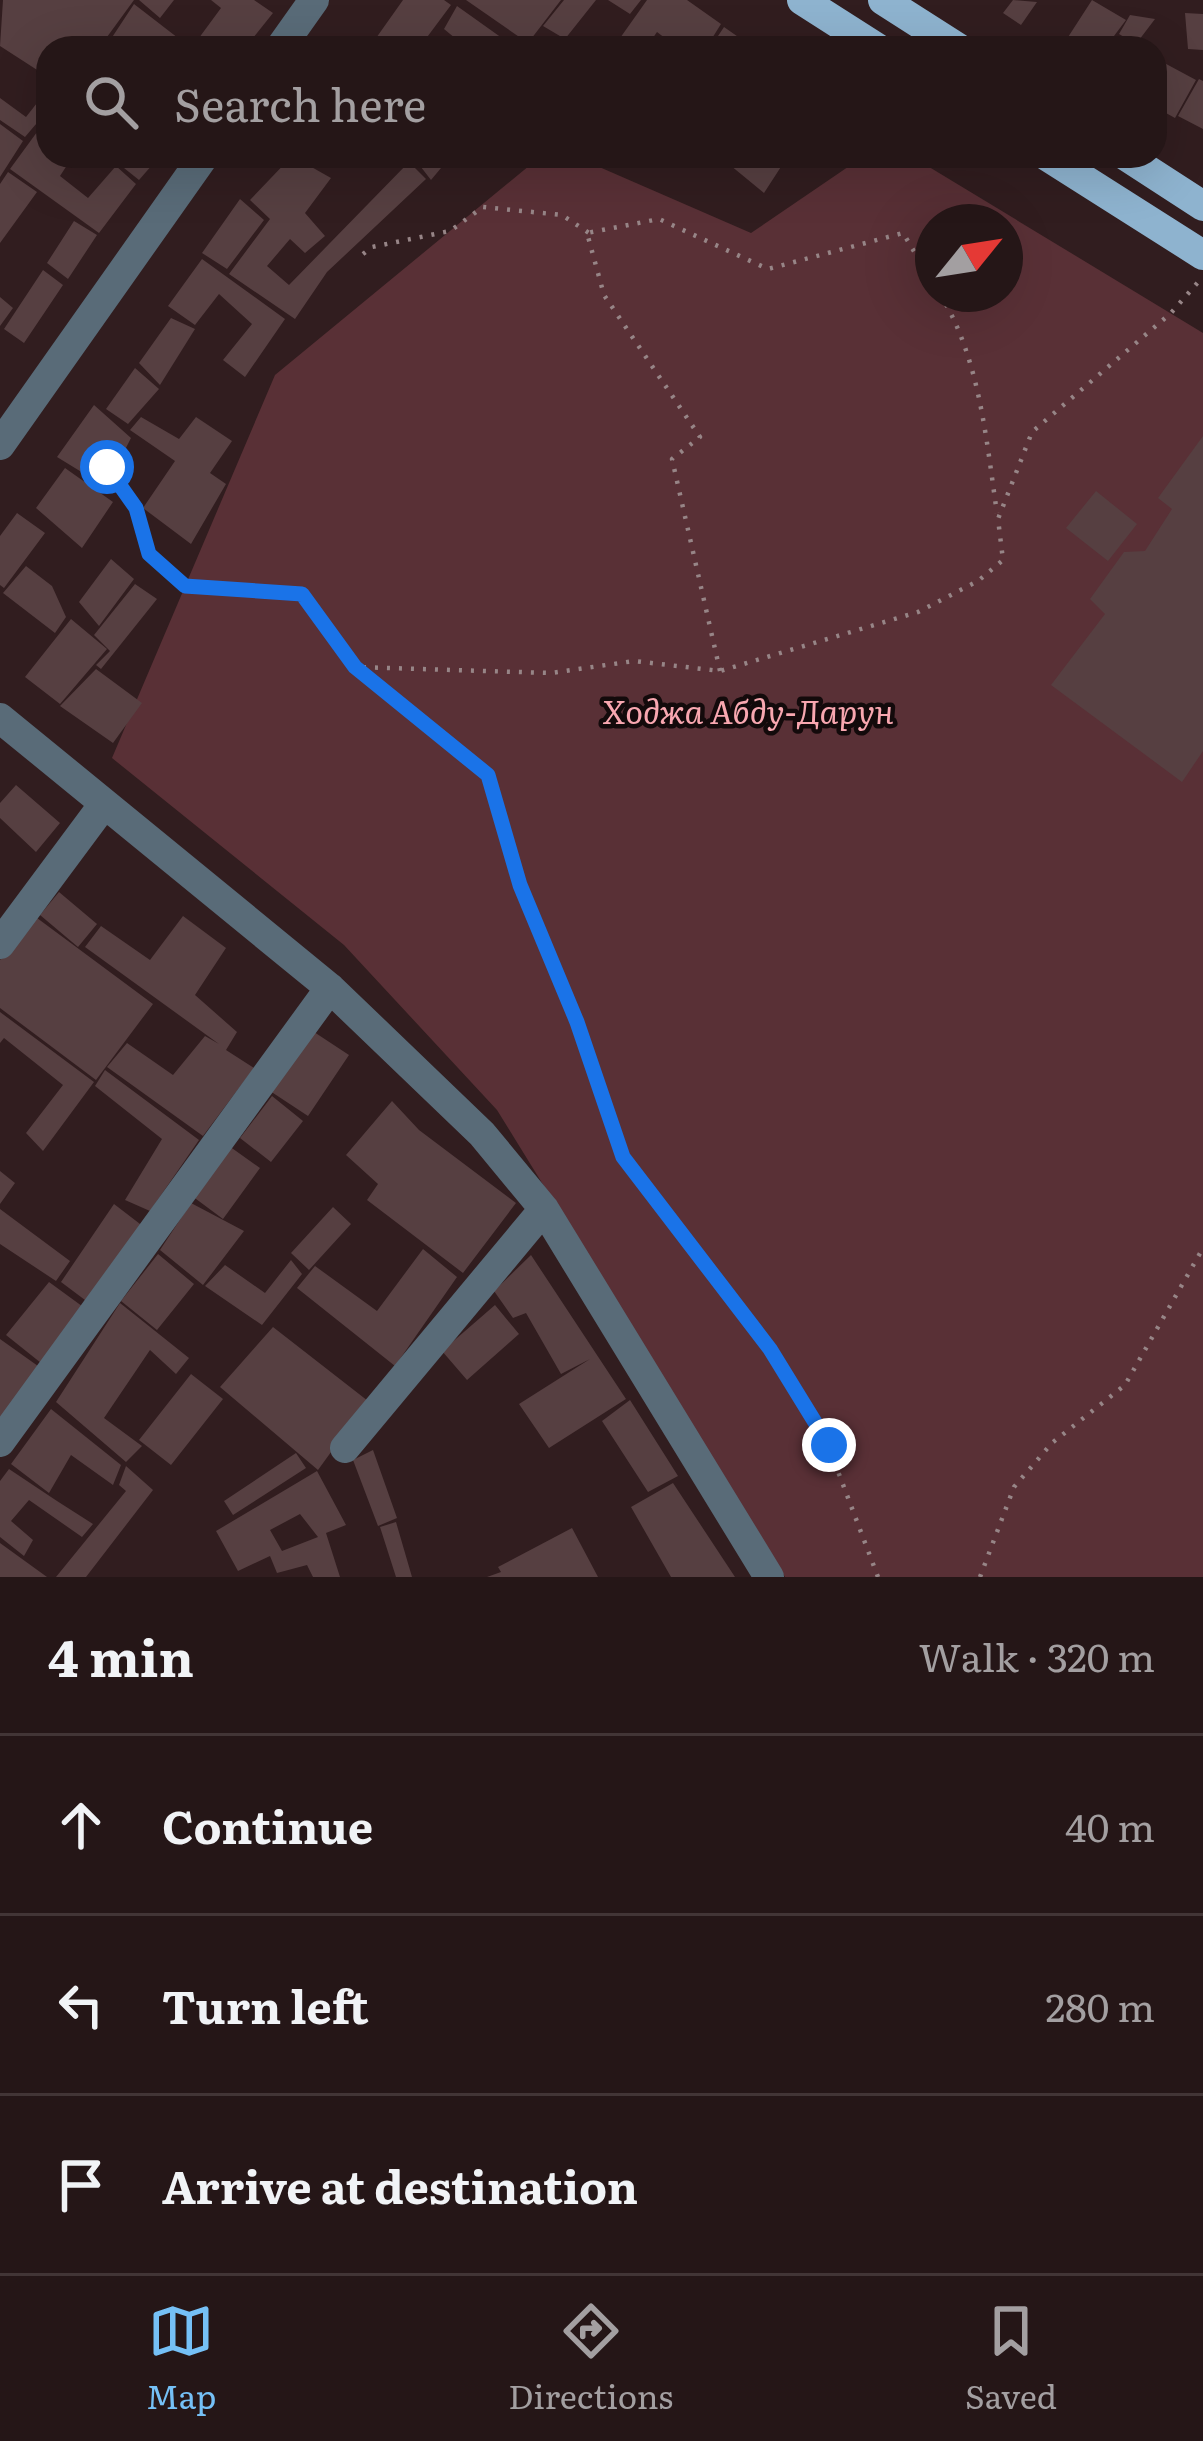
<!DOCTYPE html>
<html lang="en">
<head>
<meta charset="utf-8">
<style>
  body { margin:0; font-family:Literata,serif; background:#2d1f20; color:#f1f3f6 }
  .compass { position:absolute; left:915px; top:204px; width:108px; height:108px; border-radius:50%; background:#251617; box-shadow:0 12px 48px #0002; rotate:60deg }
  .stop { position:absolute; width:36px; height:36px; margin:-27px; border:9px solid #1a73e8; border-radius:50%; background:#fff }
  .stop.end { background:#1a73e8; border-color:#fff; box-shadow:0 3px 12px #0008 }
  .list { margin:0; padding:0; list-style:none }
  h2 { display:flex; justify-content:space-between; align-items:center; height:156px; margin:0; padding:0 48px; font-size:51px }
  h2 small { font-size:39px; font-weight:400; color:#a39fa1 }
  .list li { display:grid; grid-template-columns:78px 1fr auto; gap:36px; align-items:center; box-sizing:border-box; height:180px; padding:0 48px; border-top:3px solid #423536 }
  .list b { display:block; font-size:45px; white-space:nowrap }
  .list em { font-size:39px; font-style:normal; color:#a39fa1 }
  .icon { flex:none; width:66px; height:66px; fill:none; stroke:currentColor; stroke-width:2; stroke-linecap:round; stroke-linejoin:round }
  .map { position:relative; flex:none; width:1203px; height:1577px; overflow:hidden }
  .search { position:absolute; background:#251617; box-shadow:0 12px 48px #0002; left:36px; right:36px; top:36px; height:132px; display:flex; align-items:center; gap:30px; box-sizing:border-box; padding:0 42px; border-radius:36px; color:#a39fa1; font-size:45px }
  .sheet { height:696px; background:#251617 }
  nav { display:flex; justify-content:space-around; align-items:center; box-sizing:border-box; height:168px; border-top:3px solid #423536; background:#251617; font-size:33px; color:#a39fa1 }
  nav a { display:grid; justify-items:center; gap:6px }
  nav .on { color:#75c0f6 }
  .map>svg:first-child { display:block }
  .green { fill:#593036; fill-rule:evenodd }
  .building { fill:#563f41; fill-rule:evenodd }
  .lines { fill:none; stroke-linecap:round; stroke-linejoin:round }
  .path { stroke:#978587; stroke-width:4.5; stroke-dasharray:3 9; stroke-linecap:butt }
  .minor { stroke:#596b78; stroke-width:30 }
  .major { stroke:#8eb3cf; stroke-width:30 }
  .route { stroke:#1a73e8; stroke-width:15 }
  .labels { text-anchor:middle; stroke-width:9; stroke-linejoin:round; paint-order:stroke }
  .park-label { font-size:33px; font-style:italic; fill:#f8a7b0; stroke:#130a0b }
</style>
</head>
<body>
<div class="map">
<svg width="1203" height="1577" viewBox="0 0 1203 1577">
  <rect width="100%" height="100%" fill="#311d1f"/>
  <path class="green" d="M541,156H574L751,233L864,156H911L1203,333V1577H785L497,1110L344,945L112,758L275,375ZM933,222H1005V294H933Z"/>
  <path class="building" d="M3,0H134L99,48H48V77L0,46Z
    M139,0H174L160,18Z
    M211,0H254L273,13L245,48H203L196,42L221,8Z
    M403,0H444L451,5L419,48H369Z
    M466,0H561L528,43Z
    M564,0H596L565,39L543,26Z
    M608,0H641L630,14Z
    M647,0H687L721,24L706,48H678L657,32L646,48H613Z
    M1013,0L1037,2L1021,25L1003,13Z
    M1092,0L1126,20L1105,48H1061Z
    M134,4L191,48H105Z
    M457,6L516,48H467L444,29Z
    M1185,13L1203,14V50L1188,49Z
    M1130,15L1155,19L1136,44L1119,34Z
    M724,27L754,48H710Z
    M1117,36L1134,48H1109Z
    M1155,58L1196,80L1175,118L1155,107Z
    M1199,79L1203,81V129L1178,116Z
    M48,89V110L25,137L0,120V98L26,117Z
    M48,117V156H73L60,176L88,198L116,166L136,184L99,233L10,169Z
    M0,124L23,141L0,177Z
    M109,156H160L139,180Z
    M292,156L331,178L305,213L325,236L305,253L290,239L267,266L289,285L409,162L426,179L327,272L295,319L229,274L270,219L250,200Z
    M416,156H451L431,180L414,158Z
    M719,156L766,159L768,156H788L764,193Z
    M8,172L37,192L0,243V184Z
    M240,199L264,220L227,269L202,253Z
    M74,221L97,235L68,279L47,263Z
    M202,259L285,319L245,377L223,360L252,324L219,294L195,325L168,306Z
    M43,270L63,285L24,343L4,329Z
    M0,297L13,308L0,326Z
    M171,318L195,329L160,385L139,363Z
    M135,368L159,389L128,424L106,409Z
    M94,405L131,438L106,487L57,457Z
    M141,417L179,439L196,417L232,441L210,473L226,484L191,544L143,508L175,461L130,430Z
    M1203,436V751L1182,782L1051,685L1105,614L1090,599L1124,552L1145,551L1172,509L1158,498Z
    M65,468L113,502L82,548L36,508Z
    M1096,491L1137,524L1108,561L1066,528Z
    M17,513L45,533L4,588L0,585V536Z
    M111,559L134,579L99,626L79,602Z
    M26,566L52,586L66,617L55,633L3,593Z
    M135,584L157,599L101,669L96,665L110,651L94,635Z
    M71,619L107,649L60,704L25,677Z
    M96,669L142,703L113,743L60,706Z
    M16,785L60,823L36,852L0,818V803Z
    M59,892L97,924L78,947L40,915Z
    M33,915L153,1004L96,1080L0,1008V960Z
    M183,916L226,948L195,995L237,1032L226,1050L254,1068L203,1136L107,1067L127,1043L173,1075L205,1036L219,1044L85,947L101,926L150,960Z
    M0,1012L94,1082L43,1151L26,1133L63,1085L4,1038L0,1043Z
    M311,1030L349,1055L308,1116L270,1091Z
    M105,1070L199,1140L150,1211L125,1200L162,1139L95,1086Z
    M272,1096L303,1121L271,1162L240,1138Z
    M392,1101L419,1130L516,1203L463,1273L367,1200L378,1184L346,1155Z
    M229,1146L260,1168L223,1219L192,1196Z
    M0,1171L15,1183L0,1204Z
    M191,1203L244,1231L203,1285L160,1250Z
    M114,1204L144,1227L89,1303L61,1282Z
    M333,1207L351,1224L309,1270L291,1253Z
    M0,1209L70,1261L56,1281L0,1244Z
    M423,1249L457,1277L395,1366L297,1288L315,1266L377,1311Z
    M158,1254L194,1284L157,1330L121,1301Z
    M531,1255L626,1399L549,1448L519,1404L590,1359L561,1374L526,1313L513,1318L494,1291Z
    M291,1260L302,1274L262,1325L205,1286L225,1265L265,1293Z
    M49,1282L86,1309L46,1367L6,1335Z
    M120,1303L189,1358L176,1374L150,1350L104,1418L142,1446L126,1462L56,1402Z
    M495,1305L519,1334L467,1380L442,1351Z
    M273,1327L368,1401L318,1470L220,1387Z
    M0,1339L45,1371L0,1425Z
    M191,1374L223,1399L171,1465L139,1440Z
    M630,1400L678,1476L648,1492L602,1421Z
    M51,1409L121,1465L113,1485L71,1455L49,1493L11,1464Z
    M373,1450L397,1518L378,1526L353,1460Z
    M296,1453L306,1468L233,1515L224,1501Z
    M126,1466L153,1490L86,1577H56L126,1491L119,1485Z
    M9,1469L57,1501L93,1524L82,1537L29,1500L11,1521L33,1540L24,1556L0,1537V1481Z
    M317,1471L346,1525L326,1533L340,1577H313L307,1565L277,1573L270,1556L238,1571L216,1531ZM300,1514L318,1537L282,1551L270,1530Z
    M673,1483L735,1577H671L631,1507Z
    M396,1522L412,1577H396L380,1527Z
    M572,1528L598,1577H487L501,1572L498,1567Z
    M0,1543L47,1577H0Z"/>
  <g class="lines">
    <path class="path" d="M363,254L372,247L450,231L483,207L562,215L589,233
      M940,294C980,359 986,439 997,513
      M107,467L137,508L149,554L185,586L302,594L355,667
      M720,671L672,459L700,437L604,295L587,233L659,219L768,269L903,233L933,283
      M878,1577L828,1445L770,1349L623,1157L577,1022L520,885L488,775L355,667L551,673L634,661L720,671L918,612L978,581L1003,560L998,519L1032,432L1171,313L1199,281
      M980,1577L1014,1487L1052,1443L1125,1385L1203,1248"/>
    <path class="minor" d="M280,48L314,0
      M0,445L204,156
      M0,718L330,988L482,1134L544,1209L769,1577
      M0,944L104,804
      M0,1442L330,988
      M345,1448L544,1209"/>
    <path class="major" d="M802,0L877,48
      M883,0L958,48
      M1047,156L1203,255
      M1126,156L1203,206"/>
  </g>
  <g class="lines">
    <path class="route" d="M107,467L136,508L149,554L185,586L302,594L355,667L488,775L520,885L577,1022L623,1157L770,1349L829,1445"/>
  </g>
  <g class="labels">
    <g class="park-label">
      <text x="748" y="724">Ходжа Абду-Дарун</text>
    </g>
  </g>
</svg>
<svg class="compass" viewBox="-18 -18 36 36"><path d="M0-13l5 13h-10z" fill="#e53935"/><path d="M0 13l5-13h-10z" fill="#a39fa1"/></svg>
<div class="stop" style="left:107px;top:467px"></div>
<div class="stop end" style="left:829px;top:1445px"></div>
<div class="search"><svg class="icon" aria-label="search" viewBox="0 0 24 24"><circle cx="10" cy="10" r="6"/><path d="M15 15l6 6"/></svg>Search here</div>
</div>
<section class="sheet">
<h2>4 min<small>Walk · 320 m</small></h2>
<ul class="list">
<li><svg class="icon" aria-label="ahead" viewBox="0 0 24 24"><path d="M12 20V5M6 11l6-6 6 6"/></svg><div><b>Continue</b></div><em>40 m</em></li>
<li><svg class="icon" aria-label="left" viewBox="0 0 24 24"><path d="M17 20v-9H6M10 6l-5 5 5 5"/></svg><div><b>Turn left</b></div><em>280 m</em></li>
<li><svg class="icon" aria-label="arrive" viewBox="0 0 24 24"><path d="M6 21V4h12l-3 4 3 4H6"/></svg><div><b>Arrive at destination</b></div></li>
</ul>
</section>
<nav>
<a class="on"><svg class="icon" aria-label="map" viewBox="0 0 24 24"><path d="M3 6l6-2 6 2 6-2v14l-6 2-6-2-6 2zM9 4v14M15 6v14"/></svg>Map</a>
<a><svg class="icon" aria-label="directions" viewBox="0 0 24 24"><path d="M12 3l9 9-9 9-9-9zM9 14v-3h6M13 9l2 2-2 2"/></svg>Directions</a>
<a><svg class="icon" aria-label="saved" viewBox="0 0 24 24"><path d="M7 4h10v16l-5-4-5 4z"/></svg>Saved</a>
</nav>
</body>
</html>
